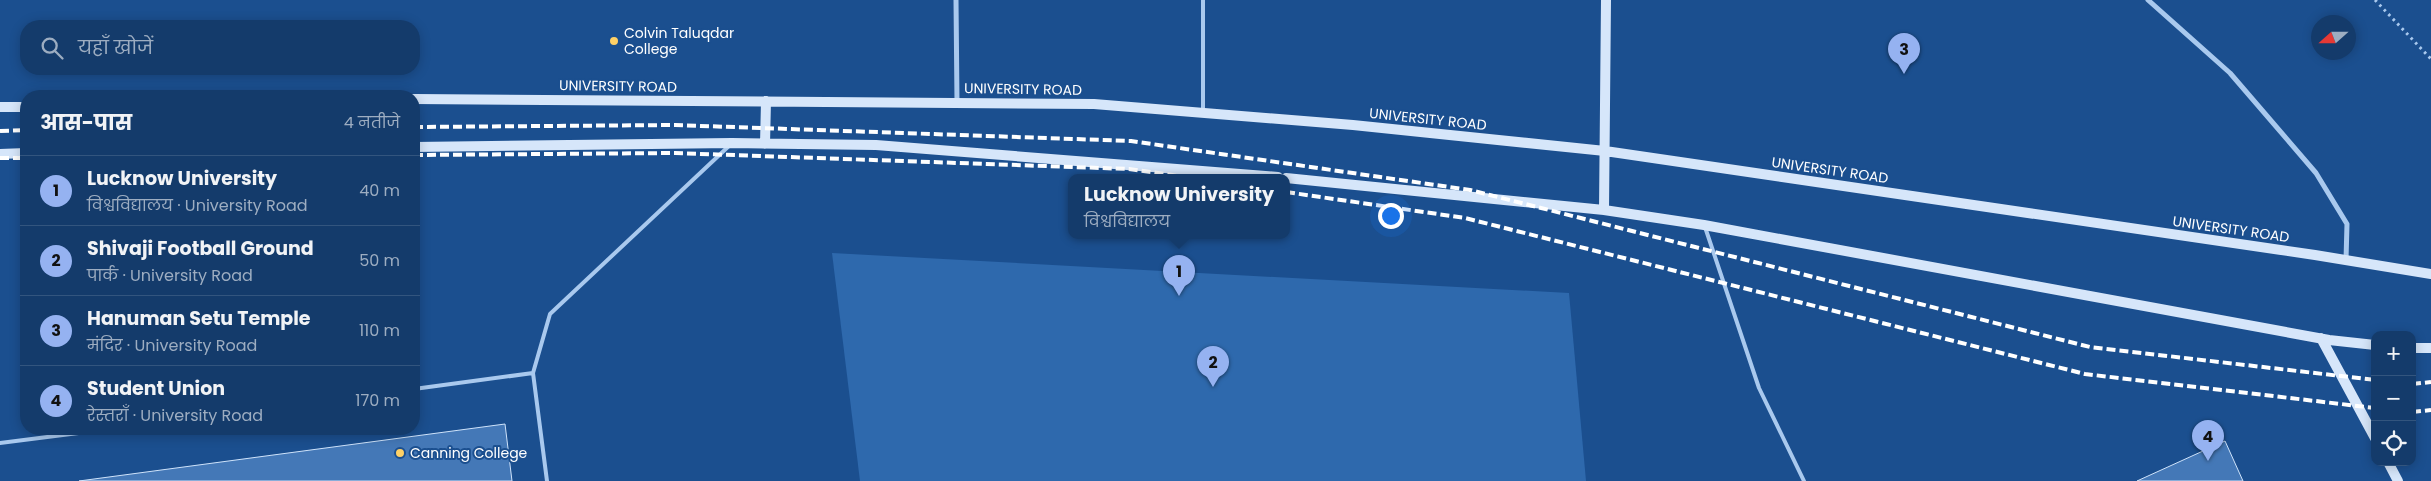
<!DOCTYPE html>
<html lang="hi">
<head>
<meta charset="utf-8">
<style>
  body { margin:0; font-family:Poppins,"Noto Sans Devanagari",sans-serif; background:#1d4271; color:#f1f3f6 }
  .controls { position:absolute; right:15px; bottom:15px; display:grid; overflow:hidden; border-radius:10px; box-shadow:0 2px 12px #0003 }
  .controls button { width:45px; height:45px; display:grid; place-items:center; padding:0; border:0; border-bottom:1px solid #33557e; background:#143b6b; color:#f1f3f6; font:25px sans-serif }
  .compass { position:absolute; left:2311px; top:15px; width:45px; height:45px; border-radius:50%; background:#143b6b; box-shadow:0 2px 12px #0003; rotate:249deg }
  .you { position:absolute; left:1390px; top:215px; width:18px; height:18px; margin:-12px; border:4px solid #fff; border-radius:50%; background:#1a73e8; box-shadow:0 0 0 8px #1a73e833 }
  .badge { display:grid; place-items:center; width:32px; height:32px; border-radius:50%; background:#95b2f1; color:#111; font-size:16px; font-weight:700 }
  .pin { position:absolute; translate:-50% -41px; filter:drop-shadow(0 1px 2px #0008) }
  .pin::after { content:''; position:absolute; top:26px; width:18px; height:15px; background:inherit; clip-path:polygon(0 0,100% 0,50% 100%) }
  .popup { position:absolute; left:1068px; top:174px; width:222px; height:65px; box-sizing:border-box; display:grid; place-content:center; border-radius:10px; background:#143b6b; filter:drop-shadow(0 1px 4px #0005); font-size:16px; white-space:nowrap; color:#9dadc1 }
  .popup b { font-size:19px; color:#f1f3f6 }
  .popup::after { content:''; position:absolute; left:50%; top:100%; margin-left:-10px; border:10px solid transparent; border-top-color:#143b6b }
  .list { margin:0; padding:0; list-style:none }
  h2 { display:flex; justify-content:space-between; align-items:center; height:65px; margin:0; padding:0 20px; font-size:21px }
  h2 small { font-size:16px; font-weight:400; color:#9dadc1 }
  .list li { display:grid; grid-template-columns:32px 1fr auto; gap:15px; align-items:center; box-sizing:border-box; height:70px; padding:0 20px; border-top:1px solid #33557e }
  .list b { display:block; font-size:19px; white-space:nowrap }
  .list p { margin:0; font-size:16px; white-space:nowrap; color:#9dadc1 }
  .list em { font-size:16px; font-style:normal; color:#9dadc1 }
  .icon { flex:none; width:28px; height:28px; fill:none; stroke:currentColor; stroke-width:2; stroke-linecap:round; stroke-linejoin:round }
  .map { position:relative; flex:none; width:2431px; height:481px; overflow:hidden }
  .search { position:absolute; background:#143b6b; box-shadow:0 2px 12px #0003; left:20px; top:20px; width:400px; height:55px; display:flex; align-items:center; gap:12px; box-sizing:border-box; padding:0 18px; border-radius:20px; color:#9dadc1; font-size:19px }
  .panel { position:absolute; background:#143b6b; box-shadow:0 2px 12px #0003; left:20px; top:90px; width:400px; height:345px; border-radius:20px }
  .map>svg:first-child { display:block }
  .green { fill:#2e69ad }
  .building { fill:#4478b7; stroke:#cfe3fa }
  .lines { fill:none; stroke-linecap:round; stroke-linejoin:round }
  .path { stroke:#a9c9ee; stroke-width:3; stroke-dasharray:2.5 4; stroke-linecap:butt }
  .lane { stroke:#a9c9ee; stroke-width:4 }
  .street { stroke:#a9c9ee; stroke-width:5 }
  .secondary { stroke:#d6e6fa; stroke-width:10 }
  .rail { stroke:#fff; stroke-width:4; stroke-dasharray:9 4; stroke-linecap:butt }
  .poi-dot { fill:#ffd166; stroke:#1b4f8f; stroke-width:2 }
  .labels { text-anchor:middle; stroke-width:4; stroke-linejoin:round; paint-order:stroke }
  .poi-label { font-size:14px; fill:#fff; stroke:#1b4f8f; text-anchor:start }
  .street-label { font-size:14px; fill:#fff; stroke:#1b4f8f }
</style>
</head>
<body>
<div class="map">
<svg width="2431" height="481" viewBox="0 0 2431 481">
  <rect width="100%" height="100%" fill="#1b4f8f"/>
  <path class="green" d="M832,253L1569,293L1586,481H860Z"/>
  <path class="building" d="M505,424L512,481H79Z
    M2225,441L2243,481H2137Z"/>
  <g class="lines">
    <path class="path" d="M2375,0L2431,59"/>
    <path class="lane" d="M1203,112V0
      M1705,227L1759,388L1804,481
      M414,389L533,373
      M0,443L110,429
      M547,481L533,373L550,314L730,145"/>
    <path class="street" d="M956,0L957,102
      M2148,0L2230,73L2316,173L2347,224L2346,260"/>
    <path class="secondary" d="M414,99L1094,104L1353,125L1605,151L2315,255L2431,274
      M0,107H26
      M765,144L766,101
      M414,147L732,143L876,145L1278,177
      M0,154L26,153
      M1286,178L1604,210L1704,225L2329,340L2375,345
      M1604,210L1606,0
      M2321,338L2375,438
      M2412,348H2431
      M2388,462L2398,481"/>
    <path class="rail" d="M414,127L675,125L1131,141L1470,190L2090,347L2375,380
      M0,131L26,130
      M414,155L675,153L1129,169L1188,177
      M0,158H26
      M1286,192L1465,218L2085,374L2375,408
      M2412,384L2431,382
      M2412,412L2431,410"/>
  </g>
  <g class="poi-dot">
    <circle cx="614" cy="41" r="5"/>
    <circle cx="400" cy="453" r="5"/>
  </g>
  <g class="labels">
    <g class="poi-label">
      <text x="624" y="38">Colvin Taluqdar<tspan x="624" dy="16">College</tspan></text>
      <text x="410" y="458">Canning College</text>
    </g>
    <g class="street-label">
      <text transform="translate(618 86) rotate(1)" y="5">UNIVERSITY ROAD</text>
      <text transform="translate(1023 89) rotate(1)" y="5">UNIVERSITY ROAD</text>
      <text transform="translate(1428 119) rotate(6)" y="5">UNIVERSITY ROAD</text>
      <text transform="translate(1830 170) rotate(8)" y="5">UNIVERSITY ROAD</text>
      <text transform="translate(2231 229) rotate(8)" y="5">UNIVERSITY ROAD</text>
    </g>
  </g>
</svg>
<div class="controls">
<button>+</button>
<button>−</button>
<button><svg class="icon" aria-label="locate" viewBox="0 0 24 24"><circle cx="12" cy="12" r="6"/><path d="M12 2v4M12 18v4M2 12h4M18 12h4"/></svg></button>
</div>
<svg class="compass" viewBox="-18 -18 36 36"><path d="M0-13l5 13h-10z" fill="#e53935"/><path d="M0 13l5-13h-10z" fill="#9dadc1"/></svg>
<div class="you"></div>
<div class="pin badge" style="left:1179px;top:296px">1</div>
<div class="popup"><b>Lucknow University</b>विश्वविद्यालय</div>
<div class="pin badge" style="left:1213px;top:387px">2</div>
<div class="pin badge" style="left:1904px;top:74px">3</div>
<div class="pin badge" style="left:2208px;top:461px">4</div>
<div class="search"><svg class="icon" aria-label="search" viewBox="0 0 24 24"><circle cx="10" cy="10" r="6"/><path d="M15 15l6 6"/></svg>यहाँ खोजें</div>
<section class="panel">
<h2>आस-पास<small>4 नतीजे</small></h2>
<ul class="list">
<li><span class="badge">1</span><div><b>Lucknow University</b><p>विश्वविद्यालय · University Road</p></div><em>40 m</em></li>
<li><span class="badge">2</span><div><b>Shivaji Football Ground</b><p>पार्क · University Road</p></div><em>50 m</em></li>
<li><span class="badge">3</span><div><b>Hanuman Setu Temple</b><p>मंदिर · University Road</p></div><em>110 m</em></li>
<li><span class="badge">4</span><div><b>Student Union</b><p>रेस्तराँ · University Road</p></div><em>170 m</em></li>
</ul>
</section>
</div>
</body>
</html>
